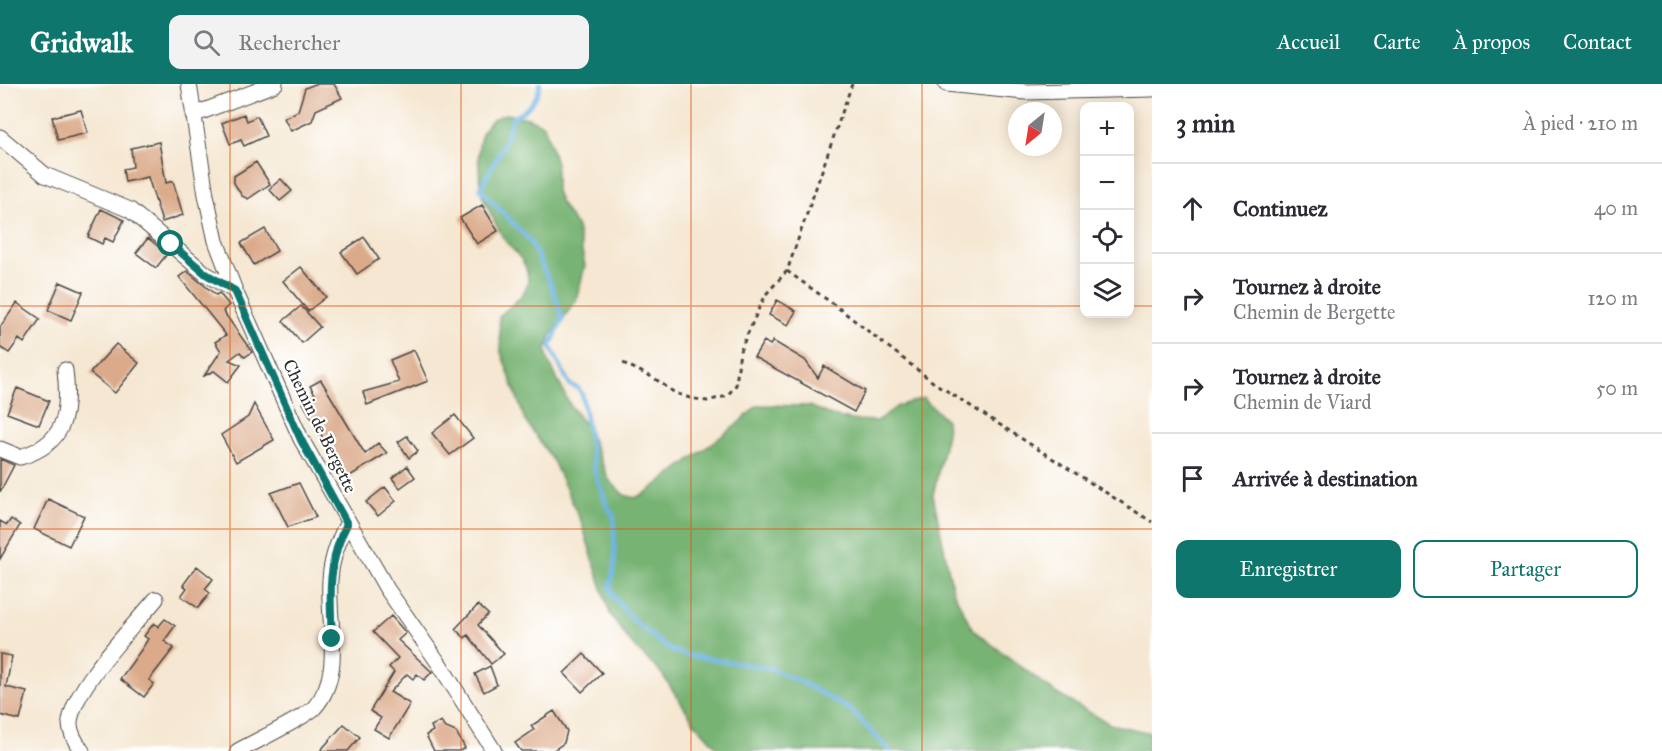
<!DOCTYPE html>
<html lang="fr">
<head>
<meta charset="utf-8">
<style>
  body { margin:0; font-family:"IM FELL Great Primer",serif; background:#f2f2f3; color:#2b2b33 }
  .controls { position:absolute; right:18px; top:18px; display:grid; overflow:hidden; border-radius:12px; box-shadow:0 3px 15px #0003 }
  .controls button { width:54px; height:54px; display:grid; place-items:center; padding:0; border:0; border-bottom:2px solid #e1e1e2; background:#fff; color:#2b2b33; font:30px sans-serif }
  .compass { position:absolute; left:1008px; top:18px; width:54px; height:54px; border-radius:50%; background:#fff; box-shadow:0 3px 15px #0003; rotate:210deg }
  .stop { position:absolute; width:18px; height:18px; margin:-14px; border:4px solid #0f766e; border-radius:50%; background:#fff }
  .stop.end { background:#0f766e; border-color:#fff; box-shadow:0 2px 6px #0008 }
  .list { margin:0; padding:0; list-style:none }
  h2 { display:flex; justify-content:space-between; align-items:center; height:78px; margin:0; padding:0 24px; font-size:26px }
  h2 small { font-size:20px; font-weight:400; color:#7c7c81 }
  .list li { display:grid; grid-template-columns:39px 1fr auto; gap:18px; align-items:center; box-sizing:border-box; height:90px; padding:0 24px; border-top:2px solid #e1e1e2 }
  .list b { display:block; font-size:22px; white-space:nowrap }
  .list p { margin:0; font-size:20px; white-space:nowrap; color:#7c7c81 }
  .list em { font-size:20px; font-style:normal; color:#7c7c81 }
  .actions { display:flex; gap:12px; padding:18px 24px }
  .actions a { flex:1; padding:14px 0; border:2px solid #0f766e; border-radius:12px; text-align:center; font-size:21px; color:#0f766e }
  .actions .main { background:#0f766e; color:#fff }
  .icon { flex:none; width:33px; height:33px; fill:none; stroke:currentColor; stroke-width:2; stroke-linecap:round; stroke-linejoin:round }
  .map { position:relative; flex:none; width:1152px; height:667px; overflow:hidden }
  header { display:flex; align-items:center; gap:36px; box-sizing:border-box; height:84px; padding:0 30px; background:#0f766e; color:#fff }
  header strong { font-size:28px }
  nav { display:flex; gap:33px; margin-inline-start:auto; font-size:21px }
  .search { width:420px; height:54px; background:#f2f2f3; display:flex; align-items:center; gap:15px; box-sizing:border-box; padding:0 21px; border-radius:12px; color:#7c7c81; font-size:22px }
  main { display:flex }
  aside { flex:1; background:#fff }
  .map>svg:first-child { display:block }
  .forest { fill:#77b373; stroke:#516f4f; stroke-width:1.5 }
  .lines { fill:none; stroke-linecap:round; stroke-linejoin:round }
  .stream { stroke:#6cb3e3; stroke-width:4.5 }
  .building { fill:#dbaa8a }
  .street-casing { stroke:#494744; stroke-width:17 }
  .path { stroke:#494744; stroke-width:3; stroke-dasharray:4.5 4.5; stroke-linecap:butt }
  .street { stroke:#fff; stroke-width:15 }
  .route { stroke:#0f766e; stroke-width:8 }
  .grid { fill:none; stroke:#df570e; stroke-width:1.5; stroke-opacity:0.55 }
  .labels { text-anchor:middle; stroke-width:4.5; stroke-linejoin:round; paint-order:stroke }
  .street-label { font-size:18px; fill:#2b2b2b; stroke:#fff }
</style>
</head>
<body>
<header>
<strong>Gridwalk</strong>
<div class="search"><svg class="icon" aria-label="search" viewBox="0 0 24 24"><circle cx="10" cy="10" r="6"/><path d="M15 15l6 6"/></svg>Rechercher</div>
<nav><a>Accueil</a><a>Carte</a><a>À propos</a><a>Contact</a></nav>
</header>
<main>
<div class="map">
<svg width="1152" height="667" viewBox="0 0 1152 667">
  <rect width="100%" height="100%" fill="#fff"/>
  <filter id="ink" filterUnits="userSpaceOnUse"><feTurbulence type="fractalNoise" baseFrequency=".0167" numOctaves="2"/><feDisplacementMap in="SourceGraphic" scale="12" xChannelSelector="R" yChannelSelector="G"/><feConvolveMatrix kernelMatrix="1 2 1 2 8 2 1 2 1" color-interpolation-filters="sRGB"/></filter>
  <filter id="wash" filterUnits="userSpaceOnUse"><feTurbulence type="fractalNoise" baseFrequency=".008" numOctaves="4" result="noise"/><feDisplacementMap in="SourceGraphic" scale="24" xChannelSelector="R" yChannelSelector="G"/><feGaussianBlur stdDeviation="1.35" result="paint"/><feColorMatrix in="noise" values="0 0 0 0 0 0 0 0 0 0 0 0 0 0 0 0 0 1.4 0 .05"/><feComposite in="paint" operator="in"/></filter>
  <g filter="url(#wash)">
    <rect width="100%" height="100%" fill="#f5e7d1"/>
    <path class="forest" d="M506,30L528,34L544,41L556,79V107L561,120L577,143L585,182L576,217L551,251L546,265L548,276L570,321L587,343L609,396L624,411L635,414L647,408L735,342L758,321L810,322L832,332L852,336L877,337L898,322L923,314L946,336L947,349L933,411L953,507L973,546L1057,610L1110,640L1152,649V667H720L694,638L662,590L630,558L610,530L581,437L553,377L525,336L501,268L499,233C507,224 528,210 528,197C528,172 508,166 501,150C495,136 486,123 481,108C479,101 480,93 479,85C477,60 479,37 506,30Z"/>
    <g class="lines">
      <path class="stream" d="M540,0C538,15 527,27 513,33L504,60L480,105L530,157L551,201L563,235L550,262L570,301L578,304L582,310L595,388L608,424L614,432L615,481L610,503L614,513L636,539L670,566L691,572L769,584L801,598L851,626L890,667"/>
    </g>
    <g id="blocks">
      <path class="building" d="M315,0H334L342,14L316,26L312,37L291,47L284,34L298,27L305,4Z
        M81,26L88,49L58,56L52,33Z
        M244,30L247,37L257,32L266,52L244,62L241,56L230,60L222,39Z
        M159,58L166,99L173,97L183,131L162,138L148,93L125,98L123,85L133,83L131,64Z
        M256,78L270,100L248,115L242,112L234,99V92Z
        M281,95L292,107L280,117L269,105Z
        M482,121L498,147L477,160L460,134Z
        M101,125L124,136L113,158L105,154L102,160L88,153Z
        M265,145L277,167L254,181L241,159Z
        M364,153L379,175L357,190L341,168Z
        M148,154L167,170L156,184L136,169Z
        M301,183L326,213L308,227L283,197Z
        M187,187L216,211L219,209L229,221L223,227L252,268L245,273L240,268L229,276L241,281L228,298L214,287L204,292L221,267L215,258L226,251L179,193Z
        M60,198L83,208L71,236L48,226Z
        M777,216L796,227L788,241L769,231Z
        M17,219L40,235L24,259L19,255L9,269L0,263V243Z
        M301,222L320,243L302,259L283,237Z
        M764,257L770,261L773,257L805,276L818,294L824,282L865,307L854,328L754,273Z
        M116,260L139,279L115,309L90,289Z
        M414,266L428,297L367,321L363,308L399,298L390,276Z
        M321,296L365,370L378,359L387,369L345,395L326,366L329,365L303,319L316,312L310,302Z
        M17,304L49,317L39,341L7,329Z
        M254,320L274,356L236,378L221,351L248,333Z
        M455,331L473,354L450,371L432,349Z
        M407,352L418,367L409,374L398,358Z
        M0,375L14,381L0,408Z
        M407,382L415,393L400,404L392,394Z
        M299,399L316,433L288,443L271,409Z
        M385,403L396,417L378,432L366,418Z
        M48,415L84,432L69,462L34,445Z
        M11,435L20,441L0,475V437L7,441Z
        M197,482L213,495L205,505L210,509L198,524L181,512L187,504L183,501Z
        M478,521L488,530L478,541L504,570L491,580L468,551L465,554L455,545Z
        M391,532L406,549L398,556L432,588L424,596L417,590L413,595L407,590L390,608L410,620L389,654L374,645L381,634L370,627L394,588L389,583L398,574L373,548Z
        M165,535L175,542L164,557L174,564L149,596L154,600L144,613L120,595L141,566L148,555L144,552L154,539L158,543Z
        M0,570L12,572L6,603L27,608L20,636L0,631Z
        M584,570L602,589L582,608L564,589Z
        M490,582L497,601L484,608L475,590Z
        M554,627L567,647L564,659L552,667H521L515,659L534,646L531,642Z
        M441,637L444,643L456,648L465,664L459,667H434L426,651L433,647L431,642Z
        M344,640L360,653L348,667H320Z"/>
    </g>
  </g>
  <g filter="url(#ink)">
    <use href="#blocks" fill-opacity="0" stroke="#494744" stroke-width="1.5"/>
    <g class="lines">
      <g class="street-casing">
        <path id="street" d="M189,0L206,111L216,157L235,207L301,355L387,505L440,581L494,667
          M946,0L1025,8L1152,5
          M193,31L275,0
          M0,53L45,91L130,126L206,190L235,207
          M0,365L20,373C66,360 70,329 65,286
          M82,667C76,659 69,648 70,637C76,600 132,544 156,515
          M238,667C254,658 304,634 314,624C345,590 327,537 330,496C331,476 338,457 347,440"/>
      </g>
      <path class="path" d="M787,187L836,222L933,298L1152,438
        M623,279L654,294L675,309L690,314L707,317L727,312L736,301L740,267L759,224L767,209L787,187L852,0"/>
      <use href="#street" class="street"/>
    </g>
  </g>
  <g class="lines" filter="url(#ink)">
    <path class="route" d="M171,160L206,190L235,207L301,356L347,440C327,477 330,514 332,555"/>
  </g>
  <path class="grid" d="M230,0V667M461,0V667M691,0V667M922,0V667M0,222H1084M1130,222H1152M0,445H1152"/>
  <g class="labels">
    <g class="street-label">
      <text transform="translate(320 342) rotate(64)" y="6">Chemin de Bergette</text>
    </g>
  </g>
</svg>
<div class="controls">
<button>+</button>
<button>−</button>
<button><svg class="icon" aria-label="locate" viewBox="0 0 24 24"><circle cx="12" cy="12" r="6"/><path d="M12 2v4M12 18v4M2 12h4M18 12h4"/></svg></button>
<button><svg class="icon" aria-label="layers" viewBox="0 0 24 24"><path d="M12 4l9 5-9 5-9-5zM3 14l9 5 9-5"/></svg></button>
</div>
<svg class="compass" viewBox="-18 -18 36 36"><path d="M0-13l5 13h-10z" fill="#e53935"/><path d="M0 13l5-13h-10z" fill="#7c7c81"/></svg>
<div class="stop" style="left:171px;top:160px"></div>
<div class="stop end" style="left:332px;top:555px"></div>
</div>
<aside>
<h2>3 min<small>À pied · 210 m</small></h2>
<ul class="list">
<li><svg class="icon" aria-label="ahead" viewBox="0 0 24 24"><path d="M12 20V5M6 11l6-6 6 6"/></svg><div><b>Continuez</b></div><em>40 m</em></li>
<li><svg class="icon" aria-label="right" viewBox="0 0 24 24"><path d="M7 20v-9h11M14 6l5 5-5 5"/></svg><div><b>Tournez à droite</b><p>Chemin de Bergette</p></div><em>120 m</em></li>
<li><svg class="icon" aria-label="right" viewBox="0 0 24 24"><path d="M7 20v-9h11M14 6l5 5-5 5"/></svg><div><b>Tournez à droite</b><p>Chemin de Viard</p></div><em>50 m</em></li>
<li><svg class="icon" aria-label="arrive" viewBox="0 0 24 24"><path d="M6 21V4h12l-3 4 3 4H6"/></svg><div><b>Arrivée à destination</b></div></li>
</ul>
<div class="actions"><a class="main">Enregistrer</a><a>Partager</a></div>
</aside>
</main>
</body>
</html>
